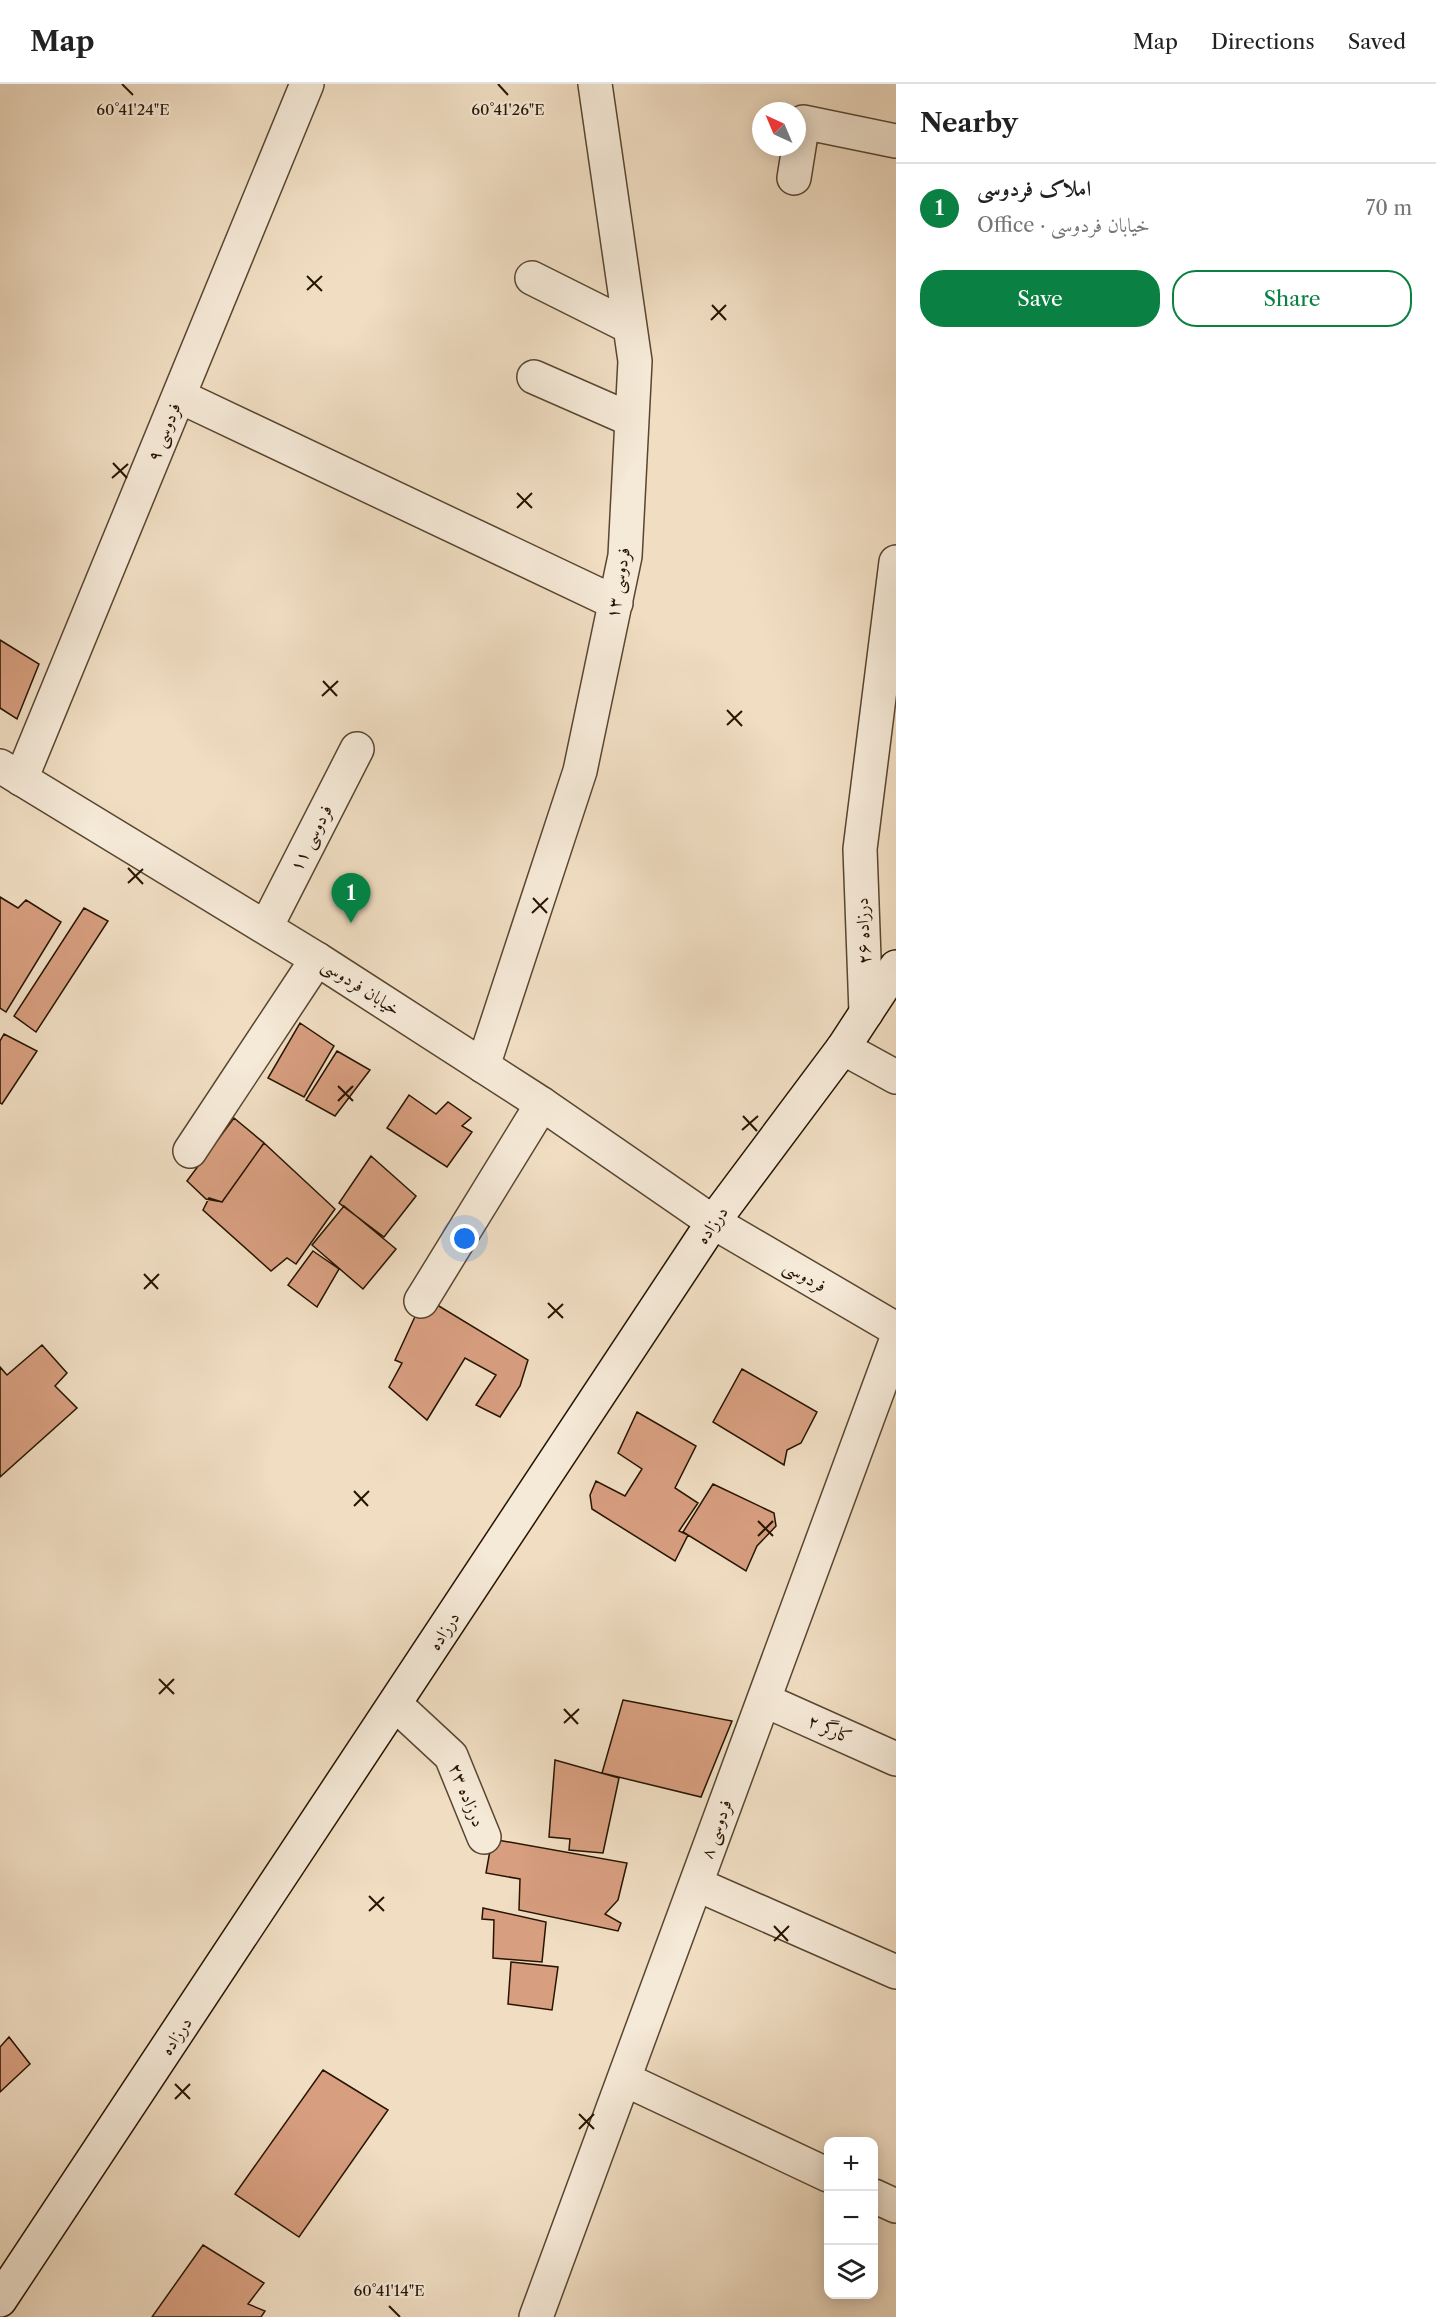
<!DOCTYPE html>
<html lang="en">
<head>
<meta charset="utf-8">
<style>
  body { margin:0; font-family:"Libre Caslon Text",Amiri,serif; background:#f2f2f2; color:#222 }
  .controls { position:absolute; right:18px; bottom:18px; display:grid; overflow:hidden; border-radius:12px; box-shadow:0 3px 15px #0003 }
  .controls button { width:54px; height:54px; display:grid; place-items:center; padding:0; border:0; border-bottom:2px solid #e0e0e0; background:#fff; color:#222; font:30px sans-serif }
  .compass { position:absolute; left:752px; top:18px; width:54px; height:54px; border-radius:50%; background:#fff; box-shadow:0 3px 15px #0003; rotate:316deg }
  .you { position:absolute; left:465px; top:1155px; width:21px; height:21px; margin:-15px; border:4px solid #fff; border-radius:50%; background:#1a73e8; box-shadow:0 0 0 9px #1a73e833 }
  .badge { display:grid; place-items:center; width:39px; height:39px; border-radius:50%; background:#0b8043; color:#fff; font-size:20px; font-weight:700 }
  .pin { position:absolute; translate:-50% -50px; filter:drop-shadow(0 2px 3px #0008) }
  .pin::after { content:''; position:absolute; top:32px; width:21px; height:18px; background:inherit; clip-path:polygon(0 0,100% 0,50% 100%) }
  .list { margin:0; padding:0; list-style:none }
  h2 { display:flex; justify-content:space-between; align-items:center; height:78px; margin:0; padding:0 24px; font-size:26px }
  h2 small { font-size:20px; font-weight:400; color:#767676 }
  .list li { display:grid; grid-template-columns:39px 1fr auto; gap:18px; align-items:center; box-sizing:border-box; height:90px; padding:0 24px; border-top:2px solid #e0e0e0 }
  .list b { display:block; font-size:22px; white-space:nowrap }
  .list p { margin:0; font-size:20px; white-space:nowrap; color:#767676 }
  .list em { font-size:20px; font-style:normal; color:#767676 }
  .actions { display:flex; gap:12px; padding:18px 24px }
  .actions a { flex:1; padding:14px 0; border:2px solid #0b8043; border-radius:24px; text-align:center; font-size:21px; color:#0b8043 }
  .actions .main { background:#0b8043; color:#fff }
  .icon { flex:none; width:33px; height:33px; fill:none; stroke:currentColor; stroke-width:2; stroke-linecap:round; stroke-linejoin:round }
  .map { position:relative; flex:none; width:896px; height:2233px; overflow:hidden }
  header { display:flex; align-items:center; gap:36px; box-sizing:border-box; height:84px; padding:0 30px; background:#fff; border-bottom:2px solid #e0e0e0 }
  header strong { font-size:28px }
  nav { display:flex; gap:33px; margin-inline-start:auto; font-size:21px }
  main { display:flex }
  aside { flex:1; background:#fff }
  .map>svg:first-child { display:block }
  .building { fill:#d79e7f; stroke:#271400; stroke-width:1.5 }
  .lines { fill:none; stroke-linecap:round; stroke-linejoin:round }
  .minor-casing { stroke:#594630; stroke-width:36 }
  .tertiary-casing { stroke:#594630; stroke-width:36 }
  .secondary-casing { stroke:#271400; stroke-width:36 }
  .minor { stroke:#f5e9d7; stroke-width:33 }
  .tertiary { stroke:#f5e9d7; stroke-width:33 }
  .secondary { stroke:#f5e9d7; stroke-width:33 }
  .ticks { fill:none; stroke:#271400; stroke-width:2 }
  .labels { text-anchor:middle; stroke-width:4.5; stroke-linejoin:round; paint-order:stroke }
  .street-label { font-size:18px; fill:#271400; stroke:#f5e9d7 }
  .ticks-label { font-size:15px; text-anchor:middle; fill:#271400; stroke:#f5e9d7; stroke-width:4.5; stroke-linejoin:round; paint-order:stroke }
</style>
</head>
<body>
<header>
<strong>Map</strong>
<nav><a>Map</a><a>Directions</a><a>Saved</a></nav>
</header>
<main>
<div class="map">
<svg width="896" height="2233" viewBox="0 0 896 2233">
  <rect width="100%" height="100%" fill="#f0ddc2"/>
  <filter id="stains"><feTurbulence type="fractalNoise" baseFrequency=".00333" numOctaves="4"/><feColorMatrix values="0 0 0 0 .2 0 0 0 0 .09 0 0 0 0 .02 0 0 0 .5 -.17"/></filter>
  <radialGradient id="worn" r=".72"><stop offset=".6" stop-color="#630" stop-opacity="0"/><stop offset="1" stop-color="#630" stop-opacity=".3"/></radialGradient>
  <path class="building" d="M0,556L39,580L17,635L0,624Z
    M0,813L18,824L26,816L61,838L6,928L0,924Z
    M84,824L108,837L36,948L14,932Z
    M300,939L334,962L304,1013L268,994Z
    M4,950L37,967L2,1020L0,1019V957Z
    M337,967L370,986L335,1032L306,1016Z
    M409,1011L436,1030L448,1018L471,1034L462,1042L472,1048L447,1083L387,1044Z
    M234,1034L264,1059L222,1118L206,1115L187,1097Z
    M264,1059L335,1125L296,1180L287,1174L271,1187L203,1126L209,1114L222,1118Z
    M371,1072L416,1112L384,1153L339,1119Z
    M344,1122L396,1165L363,1205L312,1161Z
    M313,1167L339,1185L317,1223L288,1201Z
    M424,1213L528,1276L520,1302L500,1333L476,1321L496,1291L465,1274L427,1336L389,1303L402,1279L395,1276Z
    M42,1261L67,1289L55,1302L77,1324L0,1393V1283L7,1291Z
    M742,1285L817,1328L801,1359L787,1366L784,1381L713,1338Z
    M637,1328L696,1362L675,1404L698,1419L679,1447L688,1451L675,1477L592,1425L590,1411L596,1397L625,1412L642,1385L618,1369Z
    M713,1400L774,1429L776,1442L757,1462L746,1487L683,1448Z
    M623,1616L732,1637L701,1713L602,1689Z
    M555,1676L619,1694L603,1769L569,1766L570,1755L549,1753Z
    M492,1755L627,1779L618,1816L605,1830L621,1839L618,1847L519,1826L520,1795L486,1789Z
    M483,1824L546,1838L542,1878L493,1874L494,1836L482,1835Z
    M511,1878L558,1883L552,1926L508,1920Z
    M9,1953L30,1980L0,2008V1963Z
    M323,1986L388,2026L299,2153L235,2110Z
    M203,2161L264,2199L248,2220L265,2227L261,2233H152Z"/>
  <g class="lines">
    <g class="minor-casing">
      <path id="minor" d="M794,94L803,38L896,57
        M532,194L630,243
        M534,293L632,336
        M179,312L616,519
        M21,695L307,0
        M266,843L357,665
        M866,929L860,765L896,478
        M843,964L896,993
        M483,982L580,687L625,472L635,277L595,0
        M190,1067L317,875
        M421,1217L542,1020
        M764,1616L896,1675
        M396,1621L451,1672L484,1753
        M696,1800L896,1888
        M624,1995L828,2091
        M874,2112L896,2122
        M536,2233L896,1257"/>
    </g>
    <g class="tertiary-casing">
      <path id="tertiary" d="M0,682L317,875L542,1020L713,1138L896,1245"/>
    </g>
    <g class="secondary-casing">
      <path id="secondary" d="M0,2216L713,1138L843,964L896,883"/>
    </g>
    <use href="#minor" class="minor"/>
    <use href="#tertiary" class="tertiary"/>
    <use href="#secondary" class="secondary"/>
  </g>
  <path class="ticks" d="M122,0L133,11M498,0L508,11M307,192L322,207M307,206L322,192M712,221L726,236M711,236L726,221M113,379L127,394M112,394L128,380M517,409L532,424M517,424L532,409M323,597L337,612M322,612L338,597M727,626L742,642M727,641L742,627M128,784L143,800M128,799L143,785M533,814L547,829M532,829L548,814M338,1002L353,1017M338,1017L353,1002M743,1032L757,1047M742,1046L758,1032M144,1190L158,1205M144,1205L159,1190M548,1219L563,1234M548,1234L563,1220M354,1407L368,1422M354,1422L369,1407M758,1437L773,1452M758,1452L773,1437M159,1595L174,1610M159,1610L174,1595M564,1625L578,1640M564,1639L579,1625M369,1812L384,1827M369,1827L384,1813M774,1842L788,1857M774,1857L789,1842M175,2000L190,2015M175,2015L190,2000M579,2030L594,2045M579,2045L594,2030M389,2222L400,2233"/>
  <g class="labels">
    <g class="street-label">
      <text transform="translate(164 348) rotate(-68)" y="6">فردوسی ۹</text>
      <text transform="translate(618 499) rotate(-80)" y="6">فردوسی ۱۳</text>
      <text transform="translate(311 754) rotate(-63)" y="6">فردوسی ۱۱</text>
      <text transform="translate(863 847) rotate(-92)" y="6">درزاده ۲۶</text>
      <text transform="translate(361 903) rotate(33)" y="6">خیابان فردوسی</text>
      <text transform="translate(712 1141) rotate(-55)" y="6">درزاده</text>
      <text transform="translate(805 1192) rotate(30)" y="6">فردوسی</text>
      <text transform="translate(444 1547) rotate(-57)" y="6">درزاده</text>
      <text transform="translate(830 1645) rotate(24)" y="6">کارگر ۲</text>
      <text transform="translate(467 1711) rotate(68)" y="6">درزاده ۲۳</text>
      <text transform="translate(716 1745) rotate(-70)" y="6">فردوسی ۸</text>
      <text transform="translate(176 1952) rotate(-56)" y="6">درزاده</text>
    </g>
  </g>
  <g class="ticks-label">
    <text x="133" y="31">60°41'24"E</text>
    <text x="508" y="31">60°41'26"E</text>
    <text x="389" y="2212">60°41'14"E</text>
  </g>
  <rect width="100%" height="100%" filter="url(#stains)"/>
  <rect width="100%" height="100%" fill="url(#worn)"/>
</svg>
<div class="controls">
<button>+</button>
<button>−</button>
<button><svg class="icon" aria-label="layers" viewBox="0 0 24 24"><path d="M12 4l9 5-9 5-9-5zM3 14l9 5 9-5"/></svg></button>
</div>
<svg class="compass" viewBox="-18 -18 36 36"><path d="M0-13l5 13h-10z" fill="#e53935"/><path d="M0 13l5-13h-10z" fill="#767676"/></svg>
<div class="you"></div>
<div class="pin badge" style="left:351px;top:839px">1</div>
</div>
<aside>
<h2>Nearby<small></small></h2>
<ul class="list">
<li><span class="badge">1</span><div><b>املاک فردوسی</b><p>Office · خیابان فردوسی</p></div><em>70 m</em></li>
</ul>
<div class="actions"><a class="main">Save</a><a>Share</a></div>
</aside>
</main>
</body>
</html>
